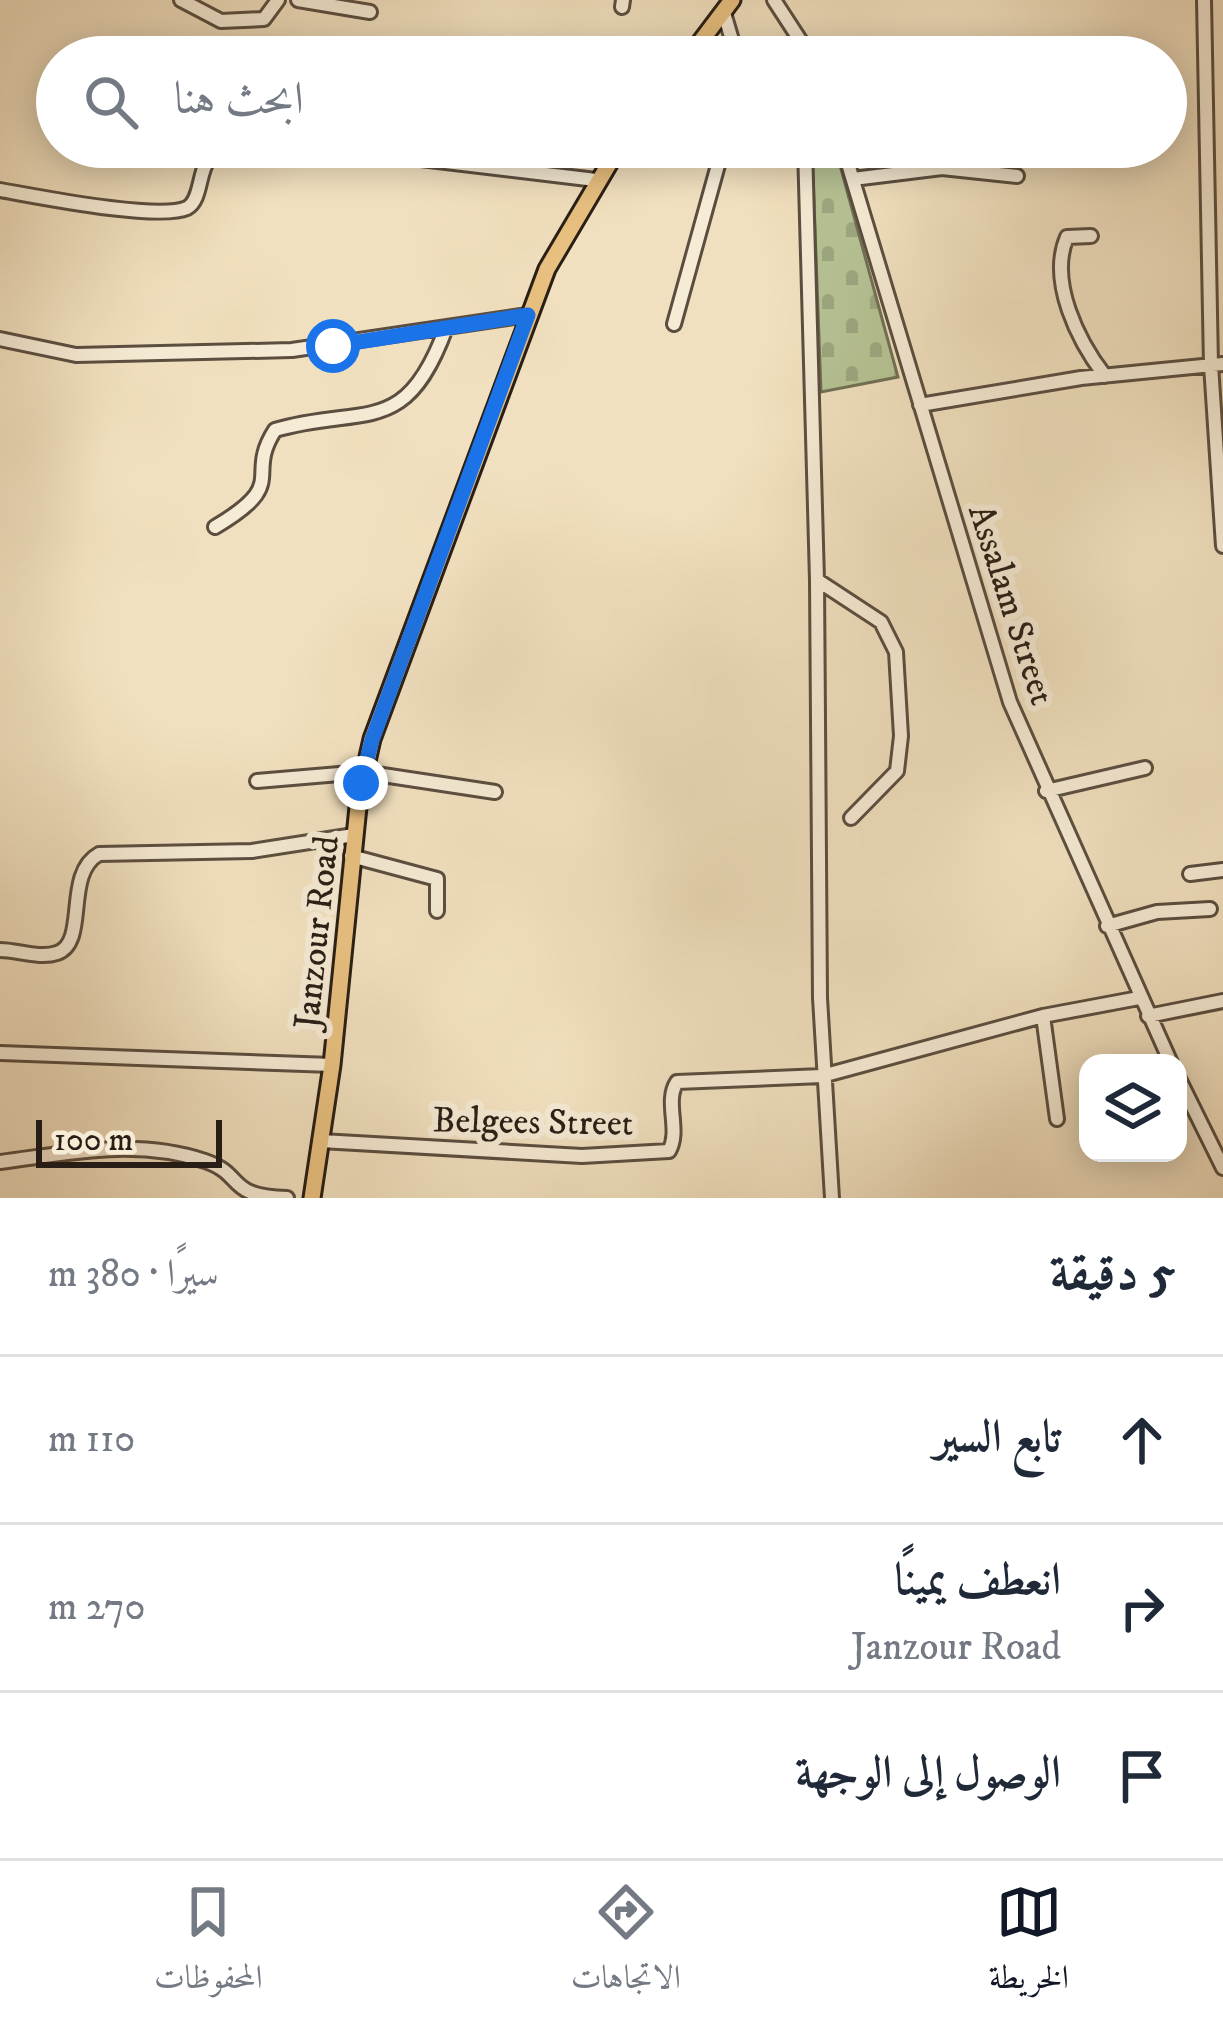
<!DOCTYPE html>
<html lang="ar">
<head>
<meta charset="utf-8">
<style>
  body { margin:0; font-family:"IM FELL DW Pica",Amiri,serif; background:#f2f2f3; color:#1f2937; direction:rtl }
  .controls { position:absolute; right:36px; bottom:36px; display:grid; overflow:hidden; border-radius:24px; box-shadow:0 6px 30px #0003 }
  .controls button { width:108px; height:108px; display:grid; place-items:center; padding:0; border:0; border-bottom:3px solid #e0e1e3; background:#fff; color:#1f2937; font:60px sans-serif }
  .scale { position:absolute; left:36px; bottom:30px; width:186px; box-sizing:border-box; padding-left:12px; border:6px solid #291e15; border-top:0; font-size:33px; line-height:42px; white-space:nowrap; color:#291e15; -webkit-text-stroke:9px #f6ebd5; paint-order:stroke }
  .stop { position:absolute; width:36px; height:36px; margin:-27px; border:9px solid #1a73e8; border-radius:50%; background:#fff }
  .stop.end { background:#1a73e8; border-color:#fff; box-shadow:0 3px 12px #0008 }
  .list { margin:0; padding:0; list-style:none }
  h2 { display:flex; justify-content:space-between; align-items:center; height:156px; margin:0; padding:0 48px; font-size:51px }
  h2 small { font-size:39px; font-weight:400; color:#747a83 }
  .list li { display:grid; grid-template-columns:78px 1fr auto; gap:36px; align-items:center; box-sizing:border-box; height:168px; padding:0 48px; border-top:3px solid #e0e1e3 }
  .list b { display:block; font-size:45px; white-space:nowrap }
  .list p { margin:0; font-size:39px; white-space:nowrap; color:#747a83 }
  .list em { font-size:39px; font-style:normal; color:#747a83 }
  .icon { flex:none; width:66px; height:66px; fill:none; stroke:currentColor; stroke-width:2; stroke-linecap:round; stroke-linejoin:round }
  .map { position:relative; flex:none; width:1223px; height:1198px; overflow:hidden; direction:ltr }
  .search { position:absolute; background:#fff; box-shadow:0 6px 30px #0003; left:36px; right:36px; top:36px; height:132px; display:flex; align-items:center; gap:30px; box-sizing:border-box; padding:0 42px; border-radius:66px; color:#747a83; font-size:45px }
  .sheet { height:660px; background:#fff }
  nav { display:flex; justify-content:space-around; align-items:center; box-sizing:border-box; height:168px; border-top:3px solid #e0e1e3; background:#fff; font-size:33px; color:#747a83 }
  nav a { display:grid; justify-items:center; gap:6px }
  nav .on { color:#111827 }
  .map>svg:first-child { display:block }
  .cemetery { fill:url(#cemetery-stones); stroke:#707055; stroke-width:3 }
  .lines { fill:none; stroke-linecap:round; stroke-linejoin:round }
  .minor-casing { stroke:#5b4e40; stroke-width:18 }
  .major-casing { stroke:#291e15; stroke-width:21 }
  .minor { stroke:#f6ebd5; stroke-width:12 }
  .major { stroke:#e8c080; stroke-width:15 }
  .route { stroke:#1a73e8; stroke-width:15 }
  .labels { text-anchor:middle; stroke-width:12; stroke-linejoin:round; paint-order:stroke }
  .street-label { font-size:36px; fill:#291e15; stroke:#f6ebd5 }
</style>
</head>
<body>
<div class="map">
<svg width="1223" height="1198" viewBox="0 0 1223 1198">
  <defs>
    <pattern id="cemetery-stones" width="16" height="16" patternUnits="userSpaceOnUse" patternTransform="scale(3)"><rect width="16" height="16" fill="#b6c395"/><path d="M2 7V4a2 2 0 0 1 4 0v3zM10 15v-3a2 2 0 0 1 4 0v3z" fill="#9ca780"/></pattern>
  </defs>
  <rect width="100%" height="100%" fill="#f1e0bf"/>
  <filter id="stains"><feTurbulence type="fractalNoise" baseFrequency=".00167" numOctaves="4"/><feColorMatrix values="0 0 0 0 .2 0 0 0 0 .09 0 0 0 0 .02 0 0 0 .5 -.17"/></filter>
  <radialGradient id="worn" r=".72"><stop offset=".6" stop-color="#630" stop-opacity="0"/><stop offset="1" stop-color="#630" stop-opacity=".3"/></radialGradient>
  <path class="cemetery" d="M812,147H835L898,377L821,392Z"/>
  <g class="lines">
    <g class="minor-casing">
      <path id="minor" d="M181,0L221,21L264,19L278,0
        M298,0L370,12
        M774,0L811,57
        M1204,0L1211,365L1223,546
        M622,7L623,0
        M724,13L737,57
        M805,147L817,580L820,998L832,1198
        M843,147L1010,702L1171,1063
        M853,179L942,168L1017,176
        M0,190C35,196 158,221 187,208C202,200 198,170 210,158L362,152L596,180
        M1091,236L1067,237C1048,281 1078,341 1105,376
        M674,324L723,147
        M0,339L76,355L292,350L528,315
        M920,405L1081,378L1223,364
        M215,527C291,482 244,478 275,430C364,404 405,440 446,328
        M817,580L881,622L896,652L901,736L897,771L851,818
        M257,781L363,772L495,792
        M1046,791L1145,768
        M351,856L437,879V911
        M1190,874L1223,870
        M1107,926L1157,912L1210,909
        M0,950C17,950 40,959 57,953C89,942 63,874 99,854L252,851L354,835
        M1043,1016L1057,1119
        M1148,1016L1223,1001
        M0,1053L332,1065
        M1178,1077L1223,1168
        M321,1141L582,1156L669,1151C681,1130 664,1102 677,1082L822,1076L1043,1016L1139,998
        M0,1162C70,1153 136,1138 205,1161C246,1175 224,1196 287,1198"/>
    </g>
    <g class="major-casing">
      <path id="major" d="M689,57L732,0
        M312,1198L332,1065L359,797L372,739L547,269L619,147"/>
    </g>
    <use href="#minor" class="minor"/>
    <use href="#major" class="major"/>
  </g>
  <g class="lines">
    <path class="route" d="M333,346L528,315L372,740L361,783"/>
  </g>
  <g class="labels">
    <g class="street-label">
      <text transform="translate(1013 604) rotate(72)" y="13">Assalam Street</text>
      <text transform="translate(315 932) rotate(-84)" y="13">Janzour Road</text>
      <text transform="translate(533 1120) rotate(1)" y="13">Belgees Street</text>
    </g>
  </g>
  <rect width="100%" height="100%" filter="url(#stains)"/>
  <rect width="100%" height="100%" fill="url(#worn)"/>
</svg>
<div class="controls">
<button><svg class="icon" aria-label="layers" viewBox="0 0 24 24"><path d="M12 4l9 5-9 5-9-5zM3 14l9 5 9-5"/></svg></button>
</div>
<div class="scale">100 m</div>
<div class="stop" style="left:333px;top:346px"></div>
<div class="stop end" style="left:361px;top:783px"></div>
<div class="search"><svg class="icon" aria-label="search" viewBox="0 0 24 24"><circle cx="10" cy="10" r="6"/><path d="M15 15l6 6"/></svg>ابحث هنا</div>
</div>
<section class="sheet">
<h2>5 دقيقة<small>سيرًا · 380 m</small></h2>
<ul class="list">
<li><svg class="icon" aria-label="ahead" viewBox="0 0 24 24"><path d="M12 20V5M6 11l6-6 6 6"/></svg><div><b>تابع السير</b></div><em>110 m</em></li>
<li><svg class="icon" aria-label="right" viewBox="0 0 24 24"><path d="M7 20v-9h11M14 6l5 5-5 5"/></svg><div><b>انعطف يمينًا</b><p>Janzour Road</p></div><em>270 m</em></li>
<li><svg class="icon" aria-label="arrive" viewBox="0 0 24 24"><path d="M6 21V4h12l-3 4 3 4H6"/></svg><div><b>الوصول إلى الوجهة</b></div></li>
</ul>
</section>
<nav>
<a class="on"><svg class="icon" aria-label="map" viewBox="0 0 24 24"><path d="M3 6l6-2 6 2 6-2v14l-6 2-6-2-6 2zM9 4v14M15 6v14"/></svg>الخريطة</a>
<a><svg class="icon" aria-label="directions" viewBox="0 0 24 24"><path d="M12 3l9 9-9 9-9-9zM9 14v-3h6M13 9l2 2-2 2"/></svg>الاتجاهات</a>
<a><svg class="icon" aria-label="saved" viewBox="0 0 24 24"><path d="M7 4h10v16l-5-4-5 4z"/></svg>المحفوظات</a>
</nav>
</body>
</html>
